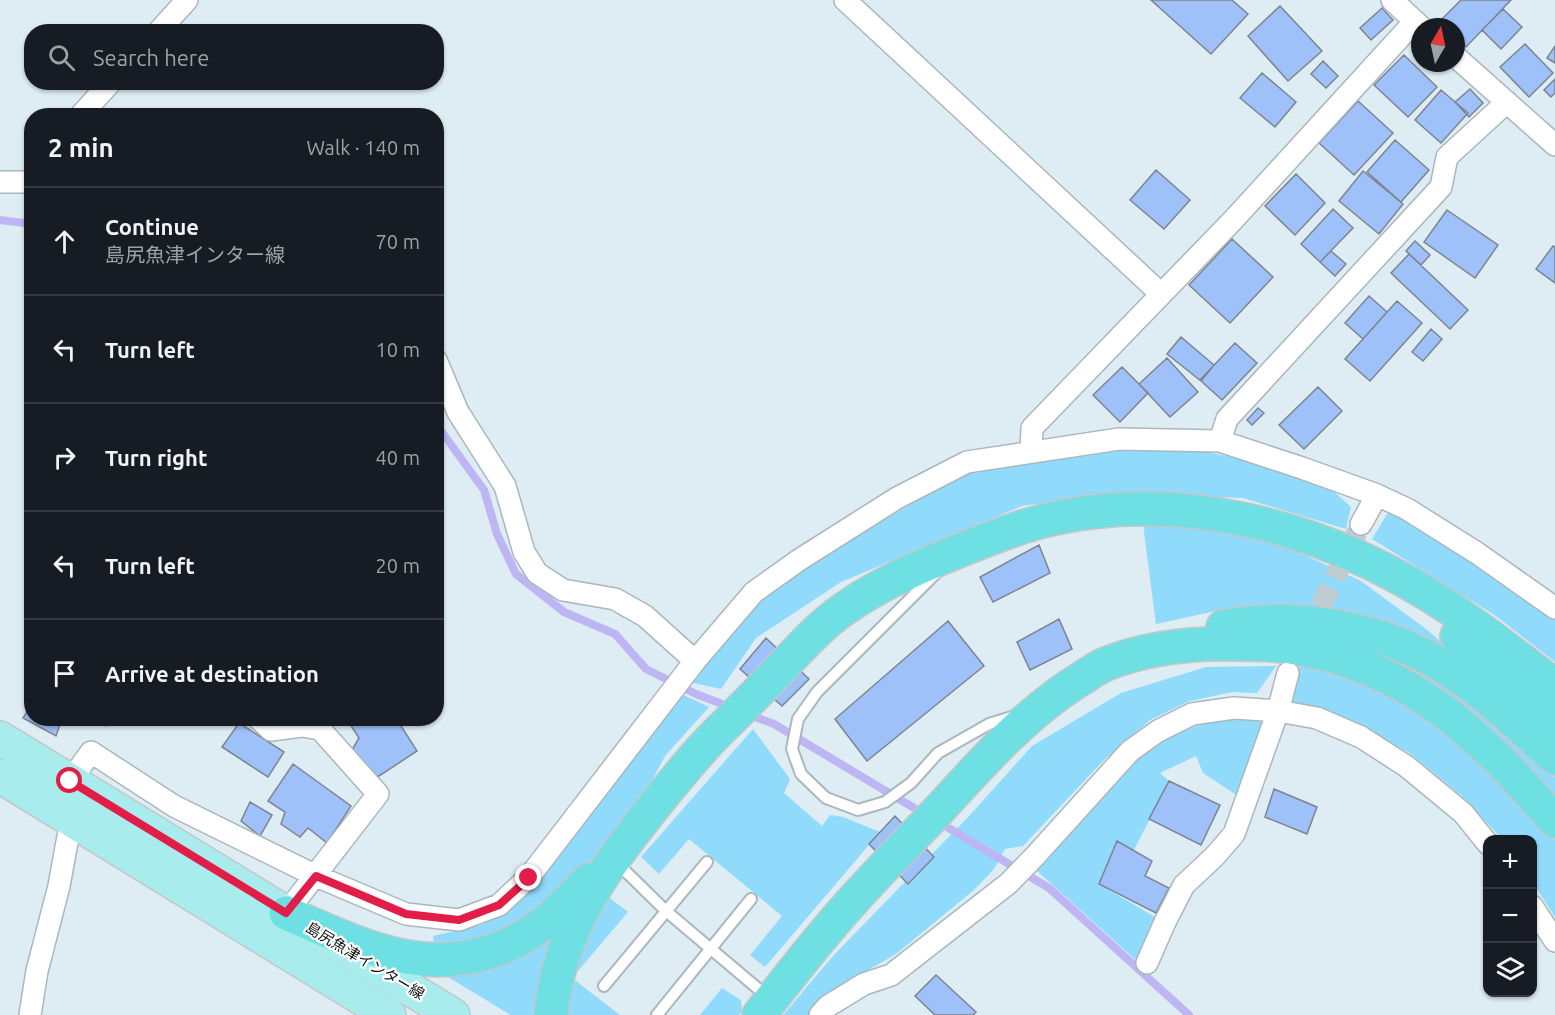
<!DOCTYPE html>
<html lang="en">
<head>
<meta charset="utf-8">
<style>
  body { margin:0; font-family:Ubuntu,"Noto Sans JP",sans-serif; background:#242831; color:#f1f3f6 }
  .controls { position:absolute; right:18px; bottom:18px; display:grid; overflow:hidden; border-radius:12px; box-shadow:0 2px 4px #0004 }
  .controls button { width:54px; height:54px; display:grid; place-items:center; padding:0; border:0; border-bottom:2px solid #363941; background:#171b24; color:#f1f3f6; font:30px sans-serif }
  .compass { position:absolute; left:1411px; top:18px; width:54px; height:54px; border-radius:50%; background:#171b24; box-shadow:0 2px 4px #0004; rotate:9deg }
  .stop { position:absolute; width:18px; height:18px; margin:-14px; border:4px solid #e11d48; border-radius:50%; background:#fff }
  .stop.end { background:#e11d48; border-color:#fff; box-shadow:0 2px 6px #0008 }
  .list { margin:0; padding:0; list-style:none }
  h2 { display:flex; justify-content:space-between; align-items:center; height:78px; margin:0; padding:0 24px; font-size:26px }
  h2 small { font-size:20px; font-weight:400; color:#9ea1a6 }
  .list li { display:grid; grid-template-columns:39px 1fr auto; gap:18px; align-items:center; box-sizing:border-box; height:108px; padding:0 24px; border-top:2px solid #363941 }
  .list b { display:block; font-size:22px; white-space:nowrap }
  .list p { margin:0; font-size:20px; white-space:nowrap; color:#9ea1a6 }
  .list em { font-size:20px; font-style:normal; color:#9ea1a6 }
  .icon { flex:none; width:33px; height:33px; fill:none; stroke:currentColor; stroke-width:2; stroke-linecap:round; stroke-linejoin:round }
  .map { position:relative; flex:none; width:1555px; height:1015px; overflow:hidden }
  .search { position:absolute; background:#171b24; box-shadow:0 2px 4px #0004; left:24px; top:24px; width:420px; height:66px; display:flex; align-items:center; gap:15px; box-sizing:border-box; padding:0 21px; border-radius:24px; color:#9ea1a6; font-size:22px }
  .panel { position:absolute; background:#171b24; box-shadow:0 2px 4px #0004; left:24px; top:108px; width:420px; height:618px; border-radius:24px }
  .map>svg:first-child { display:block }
  .green { fill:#90dafc }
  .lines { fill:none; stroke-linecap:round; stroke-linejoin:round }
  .stream { stroke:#bdb5f4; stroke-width:8 }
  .building { fill:#9ec1f9; stroke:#7e848f; stroke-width:1.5 }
  .street-tunnel { stroke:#bfccd2; stroke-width:21; stroke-dasharray:21 10; stroke-linecap:butt }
  .lane-casing { stroke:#aab7bd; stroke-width:14 }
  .street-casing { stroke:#aab7bd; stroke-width:24 }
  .primary-casing { stroke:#c6c7c7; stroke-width:36 }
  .highway-casing { stroke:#c6c7c7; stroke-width:36 }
  .lane { stroke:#fff; stroke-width:10 }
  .street { stroke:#fff; stroke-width:21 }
  .primary { stroke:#a8ecee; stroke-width:33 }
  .highway { stroke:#6edfe2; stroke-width:33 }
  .route { stroke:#e11d48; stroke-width:8 }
  .labels { text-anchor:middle; stroke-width:4.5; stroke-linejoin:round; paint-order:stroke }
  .street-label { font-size:15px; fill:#101517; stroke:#fff }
</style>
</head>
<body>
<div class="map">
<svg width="1555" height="1015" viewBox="0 0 1555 1015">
  <rect width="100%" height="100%" fill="#deecf3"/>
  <path class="green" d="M1109,448H1147L1207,452L1255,462L1330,488L1351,507L1346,529L1243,498L1115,493L1022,506L841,582L756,638L721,689L689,682L758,603L777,588L857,535L924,497L983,466Z
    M1389,511L1481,565L1555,620V662L1496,616L1372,539Z
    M1143,524L1227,532L1283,545L1361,581L1426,629L1461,659L1281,612L1225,609L1156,624Z
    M1369,652L1422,672L1468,702L1555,777V799Z
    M1300,664L1353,679L1402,699L1468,750L1525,804L1555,840V917L1533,883L1532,840L1502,839L1462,796L1408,752L1342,717L1292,704Z
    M1276,666L1257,693L1232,692L1190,701L1150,720L1103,761L1023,846L1005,849L994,869L974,890L896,954L825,995L809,1015H783L833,956L971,814L1032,746L1121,693L1206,667Z
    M681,694L709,707L665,756L637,809L594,858L520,925L488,942L434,944L433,936L482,925L524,898L595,809Z
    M1236,717L1264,719L1241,798L1203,773L1196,756L1160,773L1169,781L1134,850L1117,842L1099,884L1155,917L1138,962L1036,870L1061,844L1137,755L1164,738L1196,726Z
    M753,729L790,779L784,793L822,826L830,815L843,817L880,832L765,967L750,955L782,916L689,839L659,874L641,857Z
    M607,896L628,912L572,978L620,1015H558L560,996Z
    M567,918L539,1015H511L438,971Z
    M722,988L741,1000L742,1011L739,1015H700Z"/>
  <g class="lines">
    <path class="stream" d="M0,220L32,224
      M436,424L484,490L497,534L516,574L564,612L615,634L646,669L696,694L730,707
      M747,714L774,724L924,814
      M937,821L1049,888L1189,1015"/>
  </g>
  <path class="building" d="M1151,0H1232L1248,14L1211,54Z
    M1461,0H1511L1466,47L1456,37V27H1446L1440,21Z
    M1280,6L1322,51L1288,81L1248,36Z
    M1382,8L1393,20L1371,40L1360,28Z
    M1503,9L1522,27L1501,49L1482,30Z
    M1525,44L1553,73L1529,97L1500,67Z
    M1555,46V63L1547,58Z
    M1404,55L1437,87L1408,117L1374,85Z
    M1323,61L1338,76L1326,88L1311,74Z
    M1262,73L1296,102L1275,127L1240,98Z
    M1555,79V93L1551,97L1544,90Z
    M1470,89L1483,103L1469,117L1455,102Z
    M1441,90L1468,113L1441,143L1415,120Z
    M1358,101L1393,133L1354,175L1319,143Z
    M1395,140L1429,170L1401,202L1367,172Z
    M1156,170L1190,200L1164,229L1130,200Z
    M1363,171L1403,204L1379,234L1339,201Z
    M1296,174L1325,203L1295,235L1265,206Z
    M1333,209L1353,228L1320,262L1301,244Z
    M1447,210L1498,245L1475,278L1424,242Z
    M1232,239L1273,277L1230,323L1189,285Z
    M1415,241L1430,255L1421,265L1406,251Z
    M1553,246L1555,247V283L1536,269Z
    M1331,251L1346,264L1335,276L1320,262Z
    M1409,254L1468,310L1450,329L1391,273Z
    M1369,296L1387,312L1363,339L1345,323Z
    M1397,301L1422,323L1370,381L1345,359Z
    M1431,329L1442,339L1423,361L1412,352Z
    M1181,337L1214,365L1201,381L1167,354Z
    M1235,343L1257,363L1222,400L1200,380Z
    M1167,358L1198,392L1170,417L1139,384Z
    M1122,367L1148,393L1120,422L1093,395Z
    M1318,387L1342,411L1304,449L1279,425Z
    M1258,408L1264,413L1252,425L1247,420Z
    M1039,545L1050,573L993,602L980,577Z
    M1059,619L1072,649L1030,670L1017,642Z
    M948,621L984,666L867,761L835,719Z
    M766,638L809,679L782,706L740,669Z
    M32,704V718H62L56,736L23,718Z
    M90,718H110L106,726Z
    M346,718H396L417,751L376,778L352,750L359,738Z
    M239,723L284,752L268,777L222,747Z
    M293,764L351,806L327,843L308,828L300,837L281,824L285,812L268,801Z
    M1169,781L1220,805L1201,845L1149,819Z
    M1274,789L1317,807L1307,834L1265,817Z
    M250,802L272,815L260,836L241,821Z
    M895,816L934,857L908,884L869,844Z
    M1117,841L1152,861L1145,876L1169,888L1156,913L1099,884Z
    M936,975L976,1012L973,1015H935L915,996Z"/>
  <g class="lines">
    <path class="street-tunnel" d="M1307,634L1361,524"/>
    <g class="lane-casing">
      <path id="lane" d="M937,572L817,692L798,719L792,749L801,774L826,798L858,810L885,802L911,783L938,753L989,724L1015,716
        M617,863L666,911L769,998
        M604,986L707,862
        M657,1015L751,899"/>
    </g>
    <g class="street-casing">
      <path id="street" d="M845,0L1161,294
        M1392,0L1421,27
        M158,32L187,0
        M1456,57L1555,145
        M80,116L111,82
        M0,182H32
        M436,360L458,412L505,486L524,552L537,573L563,590L615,599L645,616L695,661
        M1220,441L1227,419L1441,187L1447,157L1507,102
        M1031,452L1032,428L1235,218L1415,21
        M1361,524L1377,495
        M258,718L271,730L302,726L320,729L378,794L286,913
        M1532,906L1555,941
        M1147,963L1165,922L1184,885L1214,857L1234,834L1278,711L1288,673
        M30,1015L37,971L59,886L71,820L70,781L91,752L174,806L316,876L406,914L459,920L499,905L529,877L695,661L754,592L799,560L897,498L967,462L1119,439L1220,441L1302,468L1377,495L1407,509L1477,553L1555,608
        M820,1015L828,1006L864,984L891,975L1009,883L1036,855L1130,751L1158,731L1192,714L1234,708L1278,711L1317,718L1361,737L1406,766L1463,813L1488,844"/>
    </g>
    <g class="primary-casing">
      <path id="primary" d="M0,738L453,1015
        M0,776L389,1015"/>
    </g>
    <g class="highway-casing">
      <path id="highway" d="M1223,627C1299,612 1384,628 1449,670C1487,695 1521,727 1555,758
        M1457,636L1555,724
        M286,913C357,943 420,978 498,949C512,943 526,937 539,927C557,914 573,896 589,880
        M551,1015C558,936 599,875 648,814C671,785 693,757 719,731C741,710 762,688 783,666C802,646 821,625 844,609C882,582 928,563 971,546C998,535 1024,525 1051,519C1181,490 1318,526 1429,595C1473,622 1514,654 1555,686
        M759,1015C782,986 805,956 829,928C862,888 900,851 936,813C981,764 1027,711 1084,677C1091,672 1099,667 1106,664C1146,648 1193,643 1236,644C1256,644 1277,644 1296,648C1412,667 1482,737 1555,821"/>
    </g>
    <use href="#lane" class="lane"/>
    <use href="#street" class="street"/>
    <use href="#primary" class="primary"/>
    <use href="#highway" class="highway"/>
  </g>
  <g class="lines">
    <path class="route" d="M70,781L286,913L316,876L406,914L459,920L499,905L529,878"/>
  </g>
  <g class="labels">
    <g class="street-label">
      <text transform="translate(365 961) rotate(31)" y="5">島尻魚津インター線</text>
    </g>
  </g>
</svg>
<div class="controls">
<button>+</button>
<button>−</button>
<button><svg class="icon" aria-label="layers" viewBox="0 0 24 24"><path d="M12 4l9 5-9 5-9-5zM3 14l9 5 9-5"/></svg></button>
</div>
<svg class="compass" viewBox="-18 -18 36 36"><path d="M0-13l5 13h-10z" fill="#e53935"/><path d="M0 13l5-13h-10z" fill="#9ea1a6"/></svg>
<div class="stop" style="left:70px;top:781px"></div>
<div class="stop end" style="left:529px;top:878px"></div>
<div class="search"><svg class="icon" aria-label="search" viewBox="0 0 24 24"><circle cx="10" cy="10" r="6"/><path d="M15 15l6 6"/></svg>Search here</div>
<section class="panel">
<h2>2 min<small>Walk · 140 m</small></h2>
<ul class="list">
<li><svg class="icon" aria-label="ahead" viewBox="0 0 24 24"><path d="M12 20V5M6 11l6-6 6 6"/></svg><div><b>Continue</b><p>島尻魚津インター線</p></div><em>70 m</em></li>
<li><svg class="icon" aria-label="left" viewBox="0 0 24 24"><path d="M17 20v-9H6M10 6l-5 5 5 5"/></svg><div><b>Turn left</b></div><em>10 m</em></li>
<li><svg class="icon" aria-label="right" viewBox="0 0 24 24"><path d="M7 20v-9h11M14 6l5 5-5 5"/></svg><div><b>Turn right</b></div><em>40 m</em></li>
<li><svg class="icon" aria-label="left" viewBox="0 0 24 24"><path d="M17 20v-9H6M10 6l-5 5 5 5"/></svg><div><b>Turn left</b></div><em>20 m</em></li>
<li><svg class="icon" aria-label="arrive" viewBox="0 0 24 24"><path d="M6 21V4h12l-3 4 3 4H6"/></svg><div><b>Arrive at destination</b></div></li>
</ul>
</section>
</div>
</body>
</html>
